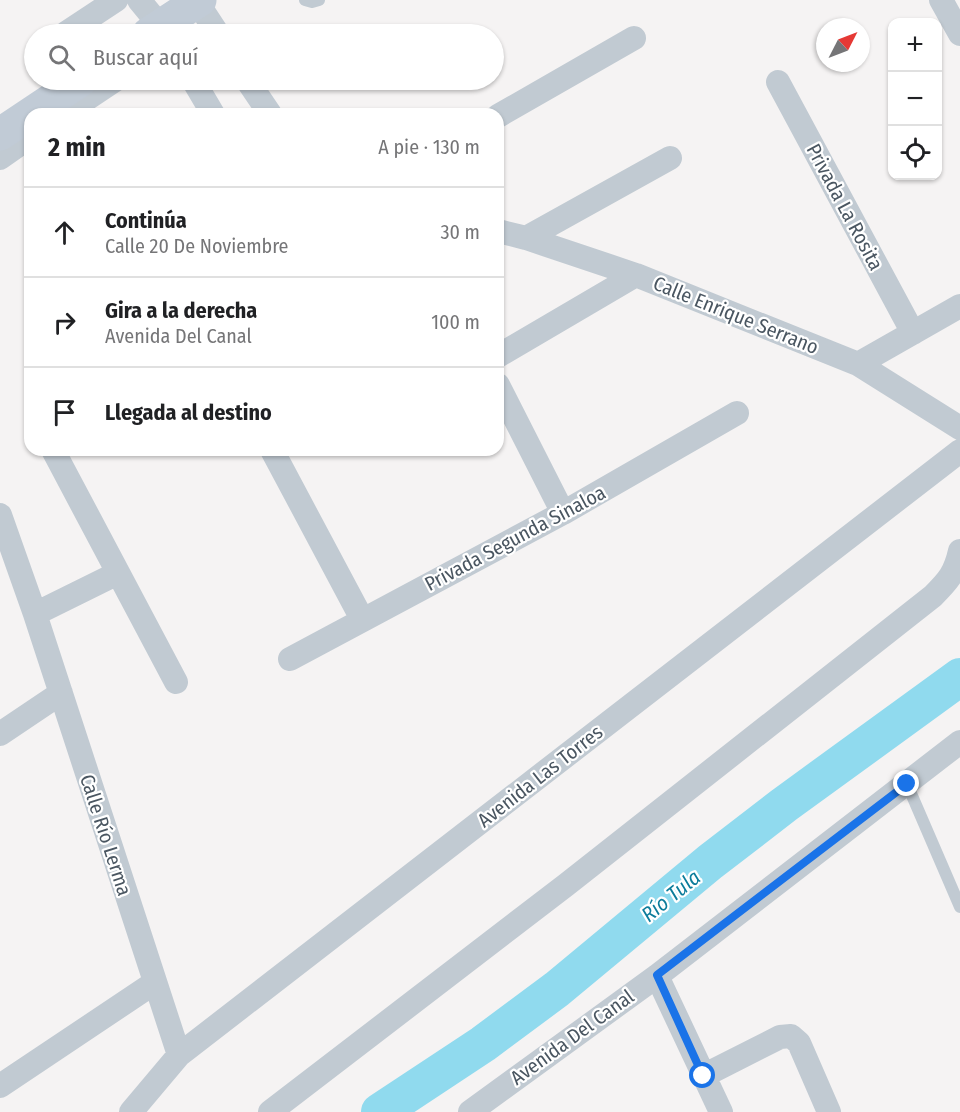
<!DOCTYPE html>
<html lang="es">
<head>
<meta charset="utf-8">
<style>
  body { margin:0; font-family:"Fira Sans Condensed",sans-serif; background:#f2f2f2; color:#202124 }
  .controls { position:absolute; right:18px; top:18px; display:grid; overflow:hidden; border-radius:12px; box-shadow:0 2px 4px #0004 }
  .controls button { width:54px; height:54px; display:grid; place-items:center; padding:0; border:0; border-bottom:2px solid #e0e0e0; background:#fff; color:#202124; font:30px sans-serif }
  .compass { position:absolute; left:816px; top:18px; width:54px; height:54px; border-radius:50%; background:#fff; box-shadow:0 2px 4px #0004; rotate:48deg }
  .stop { position:absolute; width:18px; height:18px; margin:-14px; border:4px solid #1a73e8; border-radius:50%; background:#fff }
  .stop.end { background:#1a73e8; border-color:#fff; box-shadow:0 2px 6px #0008 }
  .list { margin:0; padding:0; list-style:none }
  h2 { display:flex; justify-content:space-between; align-items:center; height:78px; margin:0; padding:0 24px; font-size:26px }
  h2 small { font-size:20px; font-weight:400; color:#757577 }
  .list li { display:grid; grid-template-columns:39px 1fr auto; gap:18px; align-items:center; box-sizing:border-box; height:90px; padding:0 24px; border-top:2px solid #e0e0e0 }
  .list b { display:block; font-size:22px; white-space:nowrap }
  .list p { margin:0; font-size:20px; white-space:nowrap; color:#757577 }
  .list em { font-size:20px; font-style:normal; color:#757577 }
  .icon { flex:none; width:33px; height:33px; fill:none; stroke:currentColor; stroke-width:2; stroke-linecap:round; stroke-linejoin:round }
  .map { position:relative; flex:none; width:960px; height:1112px; overflow:hidden }
  .search { position:absolute; background:#fff; box-shadow:0 2px 4px #0004; left:24px; top:24px; width:480px; height:66px; display:flex; align-items:center; gap:15px; box-sizing:border-box; padding:0 21px; border-radius:33px; color:#757577; font-size:22px }
  .panel { position:absolute; background:#fff; box-shadow:0 2px 4px #0004; left:24px; top:108px; width:480px; height:348px; border-radius:18px }
  .map>svg:first-child { display:block }
  .lines { fill:none; stroke-linecap:round; stroke-linejoin:round }
  .river { stroke:#90daee; stroke-width:38 }
  .lane { stroke:#c1cad2; stroke-width:12 }
  .street { stroke:#c1cad2; stroke-width:24 }
  .secondary { stroke:#c1cbd6; stroke-width:33 }
  .route { stroke:#1a73e8; stroke-width:8 }
  .labels { text-anchor:middle; stroke-width:4.5; stroke-linejoin:round; paint-order:stroke }
  .street-label { font-size:20px; fill:#4a5661; stroke:#fff }
  .water-label { font-size:21px; font-style:italic; fill:#0c7c9b; stroke:#fff }
</style>
</head>
<body>
<div class="map">
<svg width="960" height="1112" viewBox="0 0 960 1112">
  <rect width="100%" height="100%" fill="#f5f3f3"/>
  <g class="lines">
    <path class="river" d="M380,1112L483,1044L557,989L710,862L784,805L960,677"/>
    <path class="lane" d="M305,0L312,2L319,0
      M907,784L960,907"/>
    <path class="street" d="M139,0L167,34
      M941,0L960,34
      M197,2L218,34
      M66,33L116,0
      M193,80L213,114
      M247,80L270,114
      M778,82L913,333
      M64,114L115,80
      M498,116L634,38
      M0,158L30,137
      M498,231L526,238L636,275L858,364L960,428
      M526,238L670,158
      M498,356L636,275
      M858,364L960,306
      M498,385L563,513
      M53,450L176,682
      M272,450L362,619
      M0,515L35,614L179,1055
      M35,614L118,573
      M290,659L563,513L737,413
      M0,734L61,693
      M657,976L721,1112
      M703,1076L780,1037L791,1036L799,1043L829,1112
      M0,1086L154,983
      M131,1112L179,1055L960,451
      M270,1112L566,885L933,596C949,580 955,573 960,551
      M470,1112L657,976L960,742"/>
    <path class="secondary" d="M148,34L200,0
      M0,134L81,80"/>
  </g>
  <g class="lines">
    <path class="route" d="M703,1076L657,975L907,784"/>
  </g>
  <g class="labels">
    <g class="street-label">
      <text transform="translate(845 207) rotate(62)" y="7">Privada La Rosita</text>
      <text transform="translate(736 315) rotate(22)" y="7">Calle Enrique Serrano</text>
      <text transform="translate(515 538) rotate(-28)" y="7">Privada Segunda Sinaloa</text>
      <text transform="translate(540 776) rotate(-38)" y="7">Avenida Las Torres</text>
      <text transform="translate(106 835) rotate(72)" y="7">Calle Río Lerma</text>
      <text transform="translate(572 1037) rotate(-36)" y="7">Avenida Del Canal</text>
    </g>
    <g class="water-label">
      <text transform="translate(671 896) rotate(-39)" y="7">Río Tula</text>
    </g>
  </g>
</svg>
<div class="controls">
<button>+</button>
<button>−</button>
<button><svg class="icon" aria-label="locate" viewBox="0 0 24 24"><circle cx="12" cy="12" r="6"/><path d="M12 2v4M12 18v4M2 12h4M18 12h4"/></svg></button>
</div>
<svg class="compass" viewBox="-18 -18 36 36"><path d="M0-13l5 13h-10z" fill="#e53935"/><path d="M0 13l5-13h-10z" fill="#757577"/></svg>
<div class="stop" style="left:703px;top:1076px"></div>
<div class="stop end" style="left:907px;top:784px"></div>
<div class="search"><svg class="icon" aria-label="search" viewBox="0 0 24 24"><circle cx="10" cy="10" r="6"/><path d="M15 15l6 6"/></svg>Buscar aquí</div>
<section class="panel">
<h2>2 min<small>A pie · 130 m</small></h2>
<ul class="list">
<li><svg class="icon" aria-label="ahead" viewBox="0 0 24 24"><path d="M12 20V5M6 11l6-6 6 6"/></svg><div><b>Continúa</b><p>Calle 20 De Noviembre</p></div><em>30 m</em></li>
<li><svg class="icon" aria-label="right" viewBox="0 0 24 24"><path d="M7 20v-9h11M14 6l5 5-5 5"/></svg><div><b>Gira a la derecha</b><p>Avenida Del Canal</p></div><em>100 m</em></li>
<li><svg class="icon" aria-label="arrive" viewBox="0 0 24 24"><path d="M6 21V4h12l-3 4 3 4H6"/></svg><div><b>Llegada al destino</b></div></li>
</ul>
</section>
</div>
</body>
</html>
